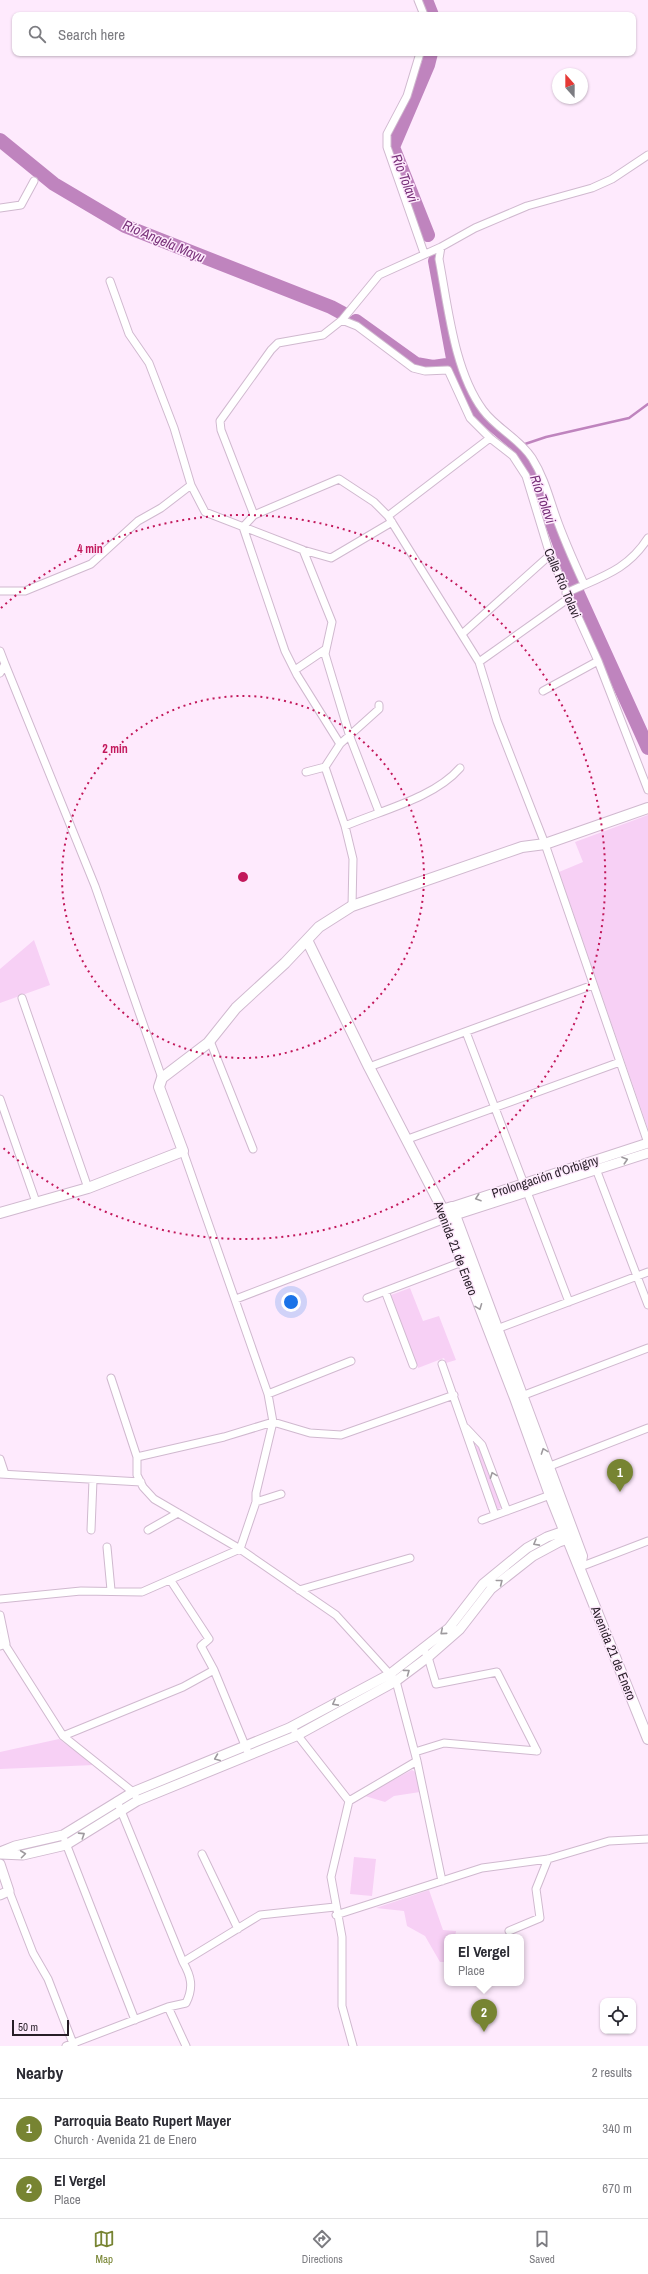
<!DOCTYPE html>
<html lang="en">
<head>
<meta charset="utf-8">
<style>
  body { margin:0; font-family:"Archivo Narrow",sans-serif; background:#f2f2f3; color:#2b2b33 }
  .controls { position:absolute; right:12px; bottom:12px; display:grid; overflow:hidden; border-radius:8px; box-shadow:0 1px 3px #0004 }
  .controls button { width:36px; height:36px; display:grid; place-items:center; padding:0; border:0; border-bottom:1px solid #e1e1e2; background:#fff; color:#2b2b33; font:20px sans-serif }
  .compass { position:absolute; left:552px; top:68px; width:36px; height:36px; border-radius:50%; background:#fff; box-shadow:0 1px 3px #0004; rotate:339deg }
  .scale { position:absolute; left:12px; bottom:10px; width:57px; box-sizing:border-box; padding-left:4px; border:2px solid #271e27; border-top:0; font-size:11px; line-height:14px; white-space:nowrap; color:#271e27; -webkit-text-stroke:3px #feeafd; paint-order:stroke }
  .you { position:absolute; left:291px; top:1302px; width:14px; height:14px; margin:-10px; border:3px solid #fff; border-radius:50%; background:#1a73e8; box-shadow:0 0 0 6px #1a73e833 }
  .badge { display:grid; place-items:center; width:26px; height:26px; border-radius:50%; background:#778432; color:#fff; font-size:13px; font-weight:700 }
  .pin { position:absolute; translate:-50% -33px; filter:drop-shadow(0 1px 2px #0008) }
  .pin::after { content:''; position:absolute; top:21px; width:14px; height:12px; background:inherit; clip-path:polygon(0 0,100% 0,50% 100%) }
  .popup { position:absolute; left:444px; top:1934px; width:80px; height:52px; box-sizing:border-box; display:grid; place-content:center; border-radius:8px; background:#fff; filter:drop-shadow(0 1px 3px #0005); font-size:13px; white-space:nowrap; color:#7c7c81 }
  .popup b { font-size:15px; color:#2b2b33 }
  .popup::after { content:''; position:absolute; left:50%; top:100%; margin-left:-8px; border:8px solid transparent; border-top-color:#fff }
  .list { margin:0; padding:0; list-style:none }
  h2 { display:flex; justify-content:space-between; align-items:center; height:52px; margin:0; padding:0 16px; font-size:17px }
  h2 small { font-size:13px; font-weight:400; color:#7c7c81 }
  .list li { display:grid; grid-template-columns:26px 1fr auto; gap:12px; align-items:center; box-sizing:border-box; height:60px; padding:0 16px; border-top:1px solid #e1e1e2 }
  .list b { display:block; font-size:15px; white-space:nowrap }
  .list p { margin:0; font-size:13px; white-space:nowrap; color:#7c7c81 }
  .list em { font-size:13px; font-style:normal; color:#7c7c81 }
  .icon { flex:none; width:22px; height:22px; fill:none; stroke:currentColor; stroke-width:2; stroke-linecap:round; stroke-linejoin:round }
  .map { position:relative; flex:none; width:648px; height:2046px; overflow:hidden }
  .search { position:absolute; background:#fff; box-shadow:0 1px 3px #0004; left:12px; right:12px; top:12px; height:44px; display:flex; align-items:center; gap:10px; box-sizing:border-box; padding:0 14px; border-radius:8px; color:#7c7c81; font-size:15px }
  .sheet { height:172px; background:#fff }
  nav { display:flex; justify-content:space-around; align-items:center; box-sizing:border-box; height:56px; border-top:1px solid #e1e1e2; background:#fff; font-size:11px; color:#7c7c81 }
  nav a { display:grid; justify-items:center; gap:2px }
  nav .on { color:#778432 }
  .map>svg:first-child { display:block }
  .green { fill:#f7d0f5 }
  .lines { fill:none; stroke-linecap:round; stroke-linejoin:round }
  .stream { stroke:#bf84be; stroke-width:2.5 }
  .river { stroke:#bf84be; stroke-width:14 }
  .minor-casing { stroke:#d0b9cf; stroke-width:9 }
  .tertiary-casing { stroke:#d0b9cf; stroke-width:11 }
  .secondary-casing { stroke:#d0b9cf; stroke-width:12 }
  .minor { stroke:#fff; stroke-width:7 }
  .tertiary { stroke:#fff; stroke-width:9 }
  .secondary { stroke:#fff; stroke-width:10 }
  .oneway { stroke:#9e9a9e }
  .ring { fill:none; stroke:#c2185b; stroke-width:2; stroke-dasharray:2 4 }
  .labels { text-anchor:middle; stroke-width:3; stroke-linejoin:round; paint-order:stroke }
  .street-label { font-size:13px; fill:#271e27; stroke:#feeafd }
  .water-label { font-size:14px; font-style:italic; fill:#783179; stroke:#feeafd }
  .centre { fill:#c2185b; stroke:#feeafd; stroke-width:2 }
  .ring-label { font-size:12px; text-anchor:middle; font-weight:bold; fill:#c2185b; stroke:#feeafd; stroke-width:3; stroke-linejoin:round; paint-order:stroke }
</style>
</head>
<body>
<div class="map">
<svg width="648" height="2046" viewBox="0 0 648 2046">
  <rect width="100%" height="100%" fill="#feeafd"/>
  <path class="green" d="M648,815V1129L559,872L583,862L575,842Z
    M34,940L50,985L0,1003V969Z
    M410,1288L423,1321L439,1316L456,1360L446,1363L444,1358L418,1368L391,1295Z
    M472,1444L480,1447L503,1507L496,1510Z
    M59,1739L94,1765L0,1769V1752Z
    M412,1770L417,1773L420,1792L394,1796L385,1802L365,1796L364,1795Z
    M354,1857L376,1859L372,1896L350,1894Z
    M429,1890L443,1930L456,1931L455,1937H447V1962H440L425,1936L407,1926L404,1911L376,1908Z"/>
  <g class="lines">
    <path class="stream" d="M522,445L546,437L629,418L648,404"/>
    <path class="river" d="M426,0L432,15
      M0,140L54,184L125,226L331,307L344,314
      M428,235L393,147L428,65L431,53
      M435,261L454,364L468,398L479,413L518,446L531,467L578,594L648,748
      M356,321L416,364L433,367L454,364"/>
    <g class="minor-casing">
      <path id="minor" d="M418,0L424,15
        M420,53L407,96L387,134V147L424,253
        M0,208L21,205L34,181
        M441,247L439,259C448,306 454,371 483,410C497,429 519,438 532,458C544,477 549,497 556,517C564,540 574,562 584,584
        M110,281L129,334L149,363L174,428L191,485L205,512L303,550L331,558L392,522
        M342,320L357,326L413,368L425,371L448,370L470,418L490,438L513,456L526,476L550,555L598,661L648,790
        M254,515L221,430L220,421L271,350L278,343L323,335L342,320L379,275L441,247L475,228L527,206L592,188L612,179L648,155
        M388,516L490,438
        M243,527L254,515L339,479L374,502L388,516L479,662L497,721L545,844L648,1143
        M243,527L285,651L297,675L340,744
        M303,550L332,622L325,654L350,737L379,812
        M0,591H25L91,564L138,521L161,508L191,485
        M566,593C600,577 627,571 648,538
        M462,634L550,555
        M0,651L5,664L0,673
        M479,662L569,598
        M5,664L95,886L162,1078
        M295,670L326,649
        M543,691L598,661
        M325,767L345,826L353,859L352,906
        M306,772L325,767L340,744L379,709V705
        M345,826C382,810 434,798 460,768
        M22,998L88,1188
        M466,1032L569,1302
        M210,1041L253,1149
        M369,1067L593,985
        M0,1099L36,1202
        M408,1139L620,1062
        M596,1169L648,1305
        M385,1291L413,1365
        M367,1298L462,1262
        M236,1299L445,1219
        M494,1330L648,1272
        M442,1364L495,1515
        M111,1378L137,1457V1475L143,1487L154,1499L240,1549L336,1615L396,1681L417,1761L442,1881
        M268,1394L351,1361
        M519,1397L648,1348
        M466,1428L482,1445L507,1511
        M137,1457L224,1437L273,1422L310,1433L341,1435L454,1395
        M0,1459L5,1474
        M545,1468L648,1428
        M0,1474L141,1482
        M256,1502L281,1494
        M482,1520L553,1494
        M91,1530L93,1480
        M148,1530L178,1513
        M107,1547L111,1590
        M580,1567L648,1541
        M171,1581L209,1639L201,1646L214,1670L249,1755
        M299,1590L410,1558
        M0,1599L81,1591L142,1592L240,1549L256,1502V1493L273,1422L268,1394L183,1151
        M0,1615L6,1644L0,1646
        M0,1637L63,1736L133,1792L135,1795
        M423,1649L428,1657L436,1684L497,1672L537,1751
        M295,1732L349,1801L331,1877L342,1937V2006L353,2046
        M63,1736L183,1687L214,1670
        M415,1752L444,1743L537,1751
        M349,1801L417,1761
        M65,1841L135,2020
        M202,1854L238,1929
        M9,1891L33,1953L48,1979L74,2046
        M336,1915L482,1868L548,1859L609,1841L648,1839
        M509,1931L540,1918L536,1889L548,1859
        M183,1962L260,1915L335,1907
        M168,2007L186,2046
        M66,2046L168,2007L186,2003C194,1987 191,1976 183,1962L117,1801"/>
    </g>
    <g class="tertiary-casing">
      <path id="tertiary" d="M452,1207L648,1143
        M455,1215L648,1153
        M0,1852L15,1846L63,1835L133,1792L289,1728L390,1674L449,1628L483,1584L527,1548L547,1537L570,1529
        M0,1854L23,1855L66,1845L137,1801L296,1736L396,1681L428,1657L460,1629L491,1589L533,1556L559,1542L574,1537
        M0,1864L9,1891L0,1895"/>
    </g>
    <g class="secondary-casing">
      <path id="secondary" d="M307,940L369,1067L441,1206L515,1398L550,1495L648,1739
        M442,1210L452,1207L582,1556L580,1567
        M0,1213L88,1188L183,1151L159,1087L162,1078L208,1043L236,1008L285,963L319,927L352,906L522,847L545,844L648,808"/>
    </g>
    <use href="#minor" class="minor"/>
    <use href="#tertiary" class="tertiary"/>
    <use href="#secondary" class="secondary"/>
  </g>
  <defs><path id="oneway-chevron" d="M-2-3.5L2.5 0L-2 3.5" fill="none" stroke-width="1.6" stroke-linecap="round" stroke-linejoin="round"/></defs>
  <g class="oneway">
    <use href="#oneway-chevron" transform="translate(625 1160) rotate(-18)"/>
    <use href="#oneway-chevron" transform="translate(478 1198) rotate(161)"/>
    <use href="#oneway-chevron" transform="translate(479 1307) rotate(69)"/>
    <use href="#oneway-chevron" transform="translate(544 1451) rotate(-110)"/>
    <use href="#oneway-chevron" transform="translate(493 1475) rotate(-111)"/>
    <use href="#oneway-chevron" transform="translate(536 1543) rotate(151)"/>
    <use href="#oneway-chevron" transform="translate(500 1582) rotate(-38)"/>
    <use href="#oneway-chevron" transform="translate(443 1632) rotate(140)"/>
    <use href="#oneway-chevron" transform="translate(407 1672) rotate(-36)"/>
    <use href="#oneway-chevron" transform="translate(335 1703) rotate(152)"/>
    <use href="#oneway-chevron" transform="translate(217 1758) rotate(158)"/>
    <use href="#oneway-chevron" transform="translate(82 1835) rotate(-33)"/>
    <use href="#oneway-chevron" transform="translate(23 1854) rotate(-7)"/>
  </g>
  <g class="ring">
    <circle cx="243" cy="877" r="181"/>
    <path d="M1 608A362 362 0 1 1 1 1146"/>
  </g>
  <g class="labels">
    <g class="street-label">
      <text transform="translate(563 583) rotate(67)" y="5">Calle Río Tolavi</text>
      <text transform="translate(545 1176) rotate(-18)" y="5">Prolongación d'Orbigny</text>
      <text transform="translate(456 1248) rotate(69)" y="5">Avenida 21 de Enero</text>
      <text transform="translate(614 1653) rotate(68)" y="5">Avenida 21 de Enero</text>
    </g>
    <g class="water-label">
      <text transform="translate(405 178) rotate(69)" y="5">Río Tolavi</text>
      <text transform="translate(164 241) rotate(23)" y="5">Río Angela Mayu</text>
      <text transform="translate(543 499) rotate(70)" y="5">Río Tolavi</text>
    </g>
  </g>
  <circle cx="243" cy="877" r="6" class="centre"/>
  <g class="ring-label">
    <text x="90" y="553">4 min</text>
    <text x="115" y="753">2 min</text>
  </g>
</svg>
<div class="controls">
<button><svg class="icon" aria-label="locate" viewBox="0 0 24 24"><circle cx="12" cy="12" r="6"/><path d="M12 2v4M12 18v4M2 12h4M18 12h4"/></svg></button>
</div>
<svg class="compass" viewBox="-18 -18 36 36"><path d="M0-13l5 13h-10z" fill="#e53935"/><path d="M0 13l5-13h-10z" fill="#7c7c81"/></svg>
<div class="scale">50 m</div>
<div class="you"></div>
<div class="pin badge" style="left:620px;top:1492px">1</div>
<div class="pin badge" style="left:484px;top:2032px">2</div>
<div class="popup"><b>El Vergel</b>Place</div>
<div class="search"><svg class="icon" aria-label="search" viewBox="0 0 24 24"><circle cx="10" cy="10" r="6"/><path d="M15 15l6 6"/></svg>Search here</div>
</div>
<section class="sheet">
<h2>Nearby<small>2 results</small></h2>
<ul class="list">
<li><span class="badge">1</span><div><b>Parroquia Beato Rupert Mayer</b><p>Church · Avenida 21 de Enero</p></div><em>340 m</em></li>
<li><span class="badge">2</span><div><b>El Vergel</b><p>Place</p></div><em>670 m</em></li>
</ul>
</section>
<nav>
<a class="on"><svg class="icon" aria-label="map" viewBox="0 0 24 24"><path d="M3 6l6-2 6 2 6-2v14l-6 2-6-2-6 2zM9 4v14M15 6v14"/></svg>Map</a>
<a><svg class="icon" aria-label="directions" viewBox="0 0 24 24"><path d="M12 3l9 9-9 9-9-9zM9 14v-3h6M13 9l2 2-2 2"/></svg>Directions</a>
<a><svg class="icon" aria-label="saved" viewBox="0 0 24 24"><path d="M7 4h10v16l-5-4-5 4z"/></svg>Saved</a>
</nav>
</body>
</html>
